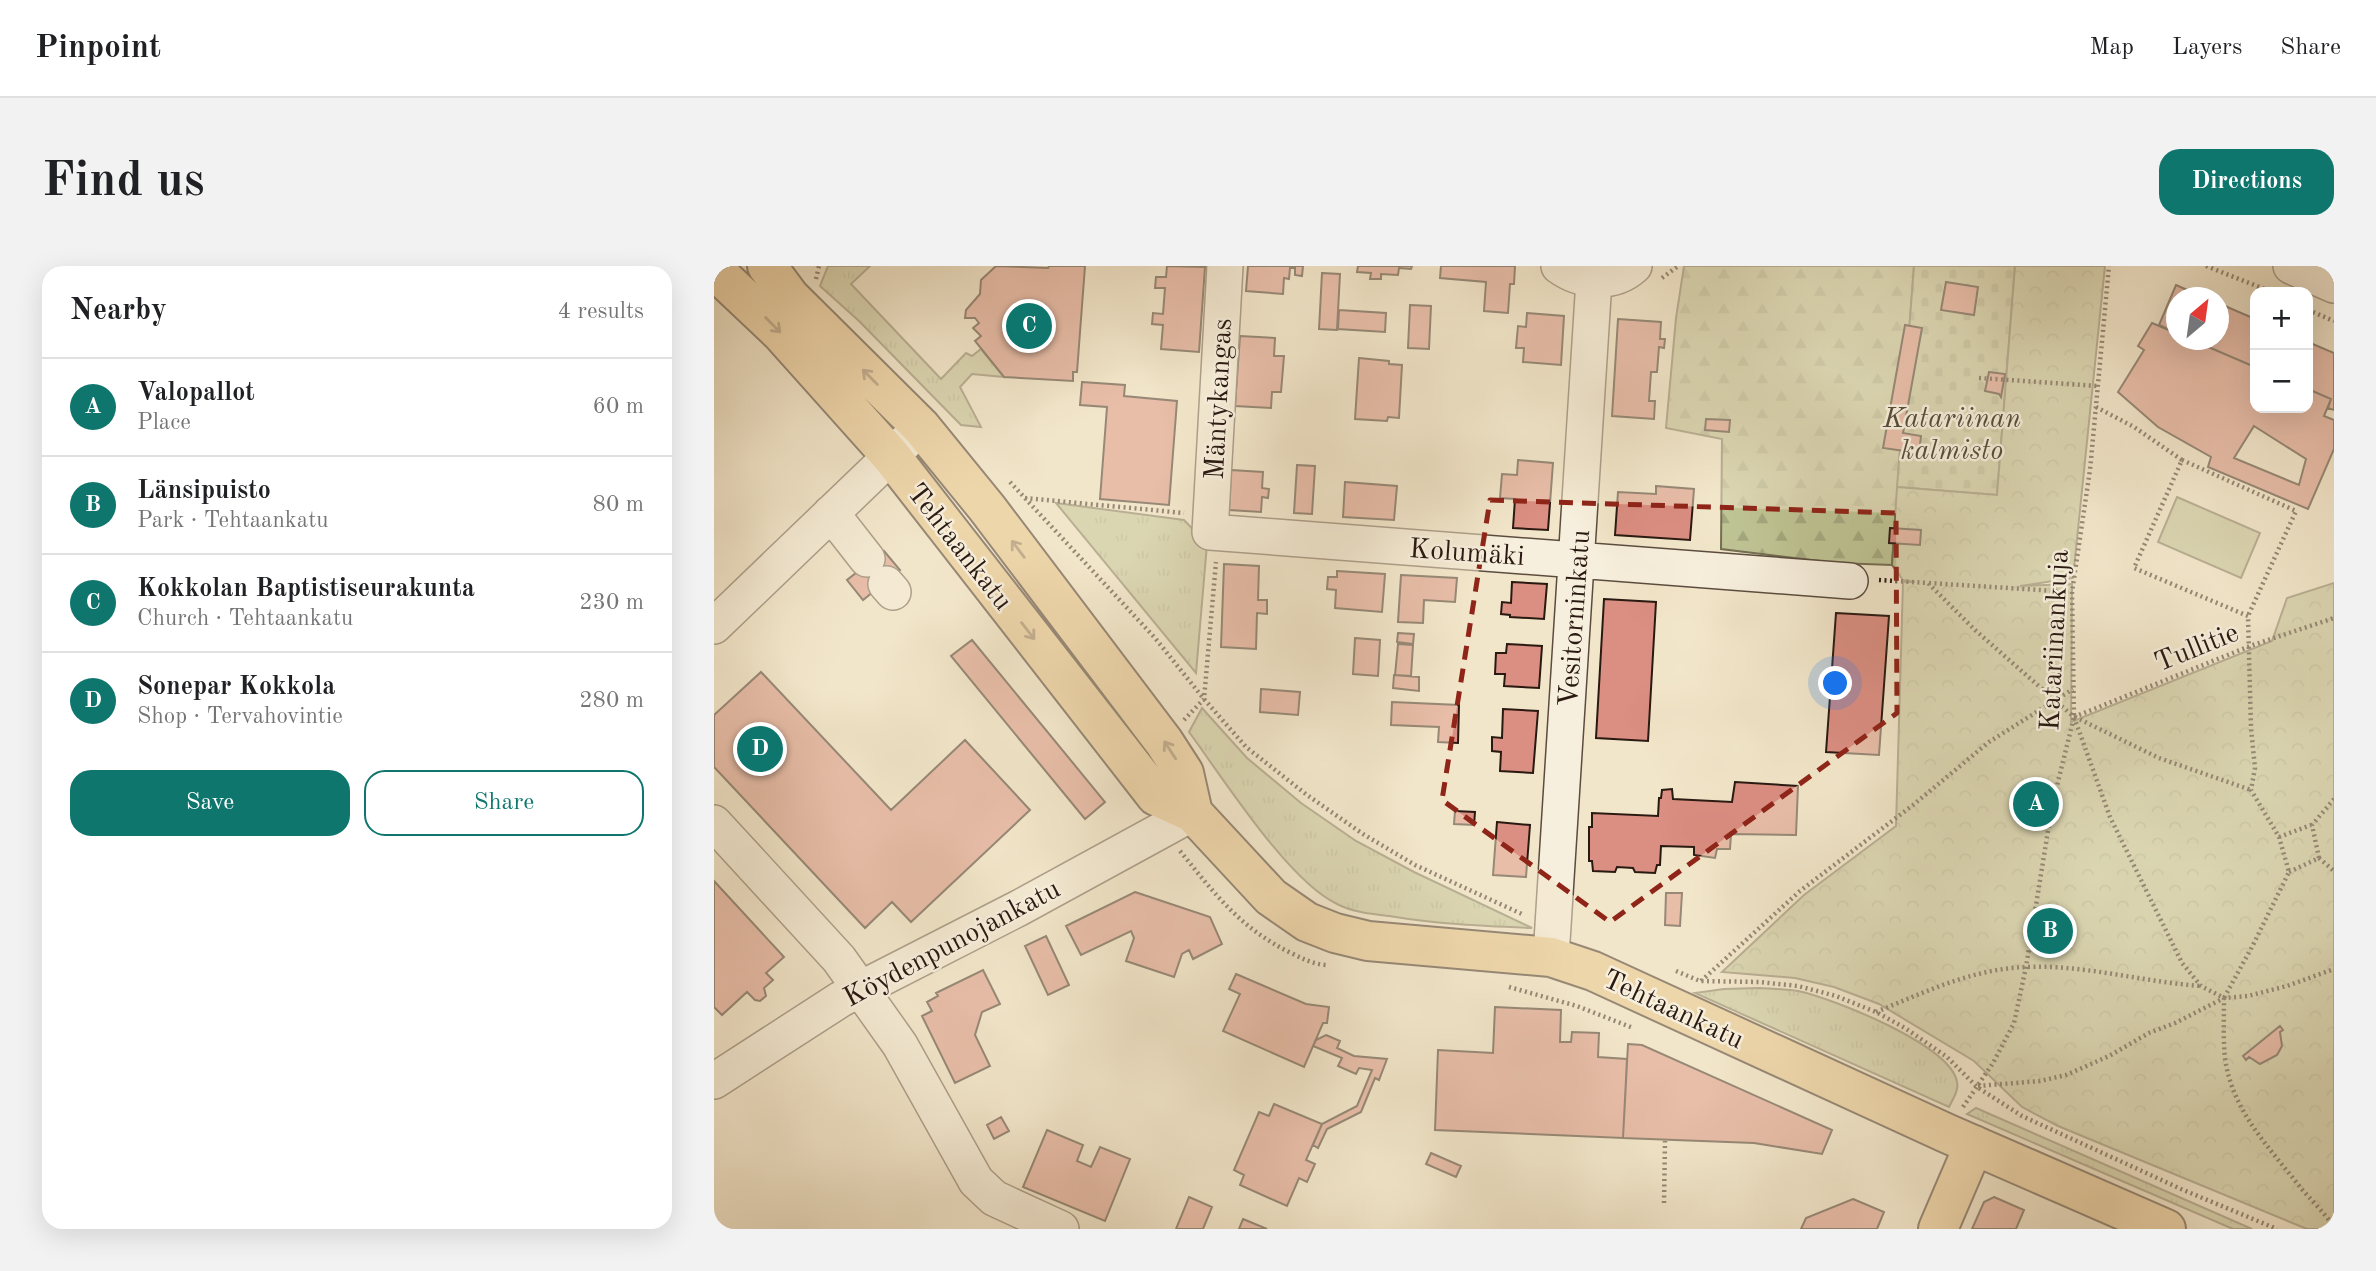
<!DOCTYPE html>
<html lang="en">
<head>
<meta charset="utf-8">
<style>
  body { margin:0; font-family:"Old Standard TT",serif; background:#f2f2f2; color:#202124 }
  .controls { position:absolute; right:21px; top:21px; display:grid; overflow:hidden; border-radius:14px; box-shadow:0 7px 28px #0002 }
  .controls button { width:63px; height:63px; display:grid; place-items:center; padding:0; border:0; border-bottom:2px solid #e0e0e0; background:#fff; color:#202124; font:35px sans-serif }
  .compass { position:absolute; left:1452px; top:21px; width:63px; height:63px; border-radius:50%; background:#fff; box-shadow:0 7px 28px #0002; rotate:29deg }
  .you { position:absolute; left:1122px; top:418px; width:24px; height:24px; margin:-18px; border:5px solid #fff; border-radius:50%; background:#1a73e8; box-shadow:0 0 0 10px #1a73e833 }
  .badge { display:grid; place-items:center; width:46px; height:46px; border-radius:50%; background:#0f766e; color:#fff; font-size:23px; font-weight:700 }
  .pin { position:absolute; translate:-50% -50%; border:4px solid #fff; box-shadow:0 2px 7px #0006 }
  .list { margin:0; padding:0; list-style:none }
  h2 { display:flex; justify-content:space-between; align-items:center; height:91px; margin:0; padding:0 28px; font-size:30px }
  h2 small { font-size:23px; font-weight:400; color:#757577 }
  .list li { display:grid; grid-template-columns:46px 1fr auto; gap:21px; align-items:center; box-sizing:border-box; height:98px; padding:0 28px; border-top:2px solid #e0e0e0 }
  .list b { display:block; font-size:26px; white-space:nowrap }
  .list p { margin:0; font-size:23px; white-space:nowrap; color:#757577 }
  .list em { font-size:23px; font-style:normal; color:#757577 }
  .actions { display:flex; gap:14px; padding:21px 28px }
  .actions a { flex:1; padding:16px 0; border:2px solid #0f766e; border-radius:21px; text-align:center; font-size:24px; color:#0f766e }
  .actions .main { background:#0f766e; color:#fff }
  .map { position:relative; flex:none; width:1620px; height:963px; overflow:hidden; border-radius:21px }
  header { display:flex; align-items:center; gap:42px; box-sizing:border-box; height:98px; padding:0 35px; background:#fff; border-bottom:2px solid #e0e0e0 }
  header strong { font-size:33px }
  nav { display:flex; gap:38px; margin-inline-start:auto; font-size:24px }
  .intro { display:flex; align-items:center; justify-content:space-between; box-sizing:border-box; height:168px; padding:0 42px }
  h1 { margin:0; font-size:49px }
  .button { padding:18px 32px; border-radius:21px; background:#0f766e; color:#fff; font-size:24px; font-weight:700 }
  main { display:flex; gap:42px; padding:0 42px }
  aside { flex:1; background:#fff; border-radius:21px; box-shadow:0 7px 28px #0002 }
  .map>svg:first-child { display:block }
  .grass { fill:url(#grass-tufts); stroke:#746e52; stroke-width:2 }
  .forest { fill:url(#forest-firs); stroke:#746e52; stroke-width:2 }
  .cemetery { fill:url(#cemetery-stones); stroke:#746e52; stroke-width:2 }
  .park { fill:url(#park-crowns); stroke:#746e52; stroke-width:2 }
  .pitch { fill:#bfc494; stroke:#746e52; stroke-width:2 }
  .building { fill:#db8e82; stroke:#291911; stroke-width:2; fill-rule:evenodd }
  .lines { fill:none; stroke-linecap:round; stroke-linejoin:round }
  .minor-casing { stroke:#5b4c3f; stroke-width:38 }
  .major-casing { stroke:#291911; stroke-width:42 }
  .path { stroke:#291911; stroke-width:4.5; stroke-dasharray:2 3.5; stroke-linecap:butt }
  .minor { stroke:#f7efdd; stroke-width:35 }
  .major { stroke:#e9c385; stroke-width:38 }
  .oneway { stroke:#896e4b }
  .marked { fill:none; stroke:#8f2418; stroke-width:5; stroke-dasharray:14 9; stroke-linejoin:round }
  .labels { text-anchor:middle; stroke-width:5; stroke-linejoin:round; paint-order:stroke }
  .street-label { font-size:28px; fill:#291911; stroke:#f7efdd }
  .park-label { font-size:28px; font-style:italic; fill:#564c38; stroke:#f7efdd }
</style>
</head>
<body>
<header>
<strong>Pinpoint</strong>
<nav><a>Map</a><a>Layers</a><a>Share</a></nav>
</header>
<div class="intro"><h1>Find us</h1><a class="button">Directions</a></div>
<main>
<aside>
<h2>Nearby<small>4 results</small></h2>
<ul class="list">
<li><span class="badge">A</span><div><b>Valopallot</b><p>Place</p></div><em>60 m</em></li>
<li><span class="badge">B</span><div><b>Länsipuisto</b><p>Park · Tehtaankatu</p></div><em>80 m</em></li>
<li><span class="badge">C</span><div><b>Kokkolan Baptistiseurakunta</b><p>Church · Tehtaankatu</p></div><em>230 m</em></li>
<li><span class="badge">D</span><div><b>Sonepar Kokkola</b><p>Shop · Tervahovintie</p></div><em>280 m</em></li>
</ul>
<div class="actions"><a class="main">Save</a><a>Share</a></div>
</aside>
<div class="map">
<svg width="1620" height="963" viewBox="0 0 1620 963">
  <defs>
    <pattern id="grass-tufts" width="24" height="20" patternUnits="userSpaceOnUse" patternTransform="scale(1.75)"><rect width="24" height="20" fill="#bfc494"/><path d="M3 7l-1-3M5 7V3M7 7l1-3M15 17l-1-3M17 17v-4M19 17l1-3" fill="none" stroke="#a4a87f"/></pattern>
    <pattern id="forest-firs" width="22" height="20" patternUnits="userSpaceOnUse" patternTransform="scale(1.75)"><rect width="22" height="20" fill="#bfc494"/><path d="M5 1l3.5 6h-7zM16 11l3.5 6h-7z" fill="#a4a87f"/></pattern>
    <pattern id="cemetery-stones" width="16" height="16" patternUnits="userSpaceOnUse" patternTransform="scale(1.75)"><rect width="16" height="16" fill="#bfc494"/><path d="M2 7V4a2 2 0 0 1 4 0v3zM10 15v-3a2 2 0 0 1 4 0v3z" fill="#a4a87f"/></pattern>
    <pattern id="park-crowns" width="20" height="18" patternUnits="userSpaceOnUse" patternTransform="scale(1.75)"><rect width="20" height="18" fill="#bfc494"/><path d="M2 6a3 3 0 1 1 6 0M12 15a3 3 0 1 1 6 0" fill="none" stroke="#a4a87f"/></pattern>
  </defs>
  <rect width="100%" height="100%" fill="#f2e6ca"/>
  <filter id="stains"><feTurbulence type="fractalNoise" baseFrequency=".00286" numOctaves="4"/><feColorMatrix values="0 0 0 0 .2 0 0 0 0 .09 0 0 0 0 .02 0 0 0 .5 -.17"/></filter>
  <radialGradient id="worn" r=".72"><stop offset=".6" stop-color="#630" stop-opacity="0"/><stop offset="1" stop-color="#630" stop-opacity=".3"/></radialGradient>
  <path class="grass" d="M114,0H156L137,18L227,113L252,87L258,90L267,83L290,111L258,108L246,121L267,161L247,159L145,55L106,20Z
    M342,237L470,254L493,278L482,407Z
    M488,442L533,492L587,537L642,575L700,606L818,662C770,660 722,658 675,650C658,648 638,646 623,638C574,615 509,512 475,466Z
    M1046,722C1058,723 1072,723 1084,725C1118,732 1237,779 1243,816C1245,824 1239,833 1235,841L981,727L1010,723Z
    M1262,842L1538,963H1519L1253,848Z"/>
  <path class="forest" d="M970,0H1200L1178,299L1122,297L1007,283L1008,173L952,162L962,52Z"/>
  <path class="cemetery" d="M1200,0H1301L1283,229L1183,221Z"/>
  <path class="park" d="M1301,0H1391L1359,312L1306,320L1358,318L1357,456L1558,375L1573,332L1620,317V963H1593L1344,860L1308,841L1260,795L1165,738L1120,721L1081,712L1008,706L1090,629L1182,560L1189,316H1201L1189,314L1178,299L1183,221L1283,229Z"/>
  <path class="pitch" d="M1463,231L1546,267L1527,312L1444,276Z"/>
  <path class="building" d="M282,0L334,2L335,0H371L363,106H359V115L290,111L261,75L267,70L259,62L265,57L261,52H251L252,44L266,28L267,14Z
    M453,0L491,1L485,86L447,83L449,59L438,58L439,47L449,48L451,22H441L442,11H452Z
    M534,0H589L588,10L581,9V2H576L575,13L570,12L569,28L532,25Z
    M644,0H698L697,3L685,2L684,9L667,8V13H656L657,7L643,6Z
    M727,0H801L800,18H796L794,47L770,45L772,16L726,12Z
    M608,7L626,8L623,64L605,63Z
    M1232,16L1264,21L1260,49L1227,44Z
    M1462,19L1491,32H1462V67L1445,59Z
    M1504,37L1541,53V101L1478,74H1504Z
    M696,39L717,40L715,83L694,82Z
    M625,44L672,47L671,66L624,63Z
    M813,47L850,50L847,99L809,96L810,82H802L804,60L812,61Z
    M904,53L947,56L946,73H951L950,82L945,81L943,106H937L935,135H941L940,153L898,150Z
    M1438,57L1462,67V74H1478L1541,101V142H1594V123L1617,133L1610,150L1620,154V183L1594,243L1494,201L1497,191L1444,161L1404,126L1430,84L1424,80ZM1540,160L1592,193L1585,219L1520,192Z
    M1191,59L1208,62L1189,167L1207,170L1205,187L1169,182Z
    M526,70L561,72L560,90H570L567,126H558L557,142L521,140Z
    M1594,76L1620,87V144L1614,142L1617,133L1594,123Z
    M645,92L675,95V98L688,99L685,152L674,151L673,155L641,153Z
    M1275,106L1291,108L1287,131L1285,128L1271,125Z
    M368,116L411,119L410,130L463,135L455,239L386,233L393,141L366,139Z
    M992,153L1016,154L1015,166L991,164Z
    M804,194L839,197L834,264L799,262L801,233L786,232L788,208L803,209Z
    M583,199L601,200L598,248L580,247Z
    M517,204L549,206L548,222L555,223L554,232L548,231L547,246L515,244Z
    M631,216L683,220L680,254L629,251Z
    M942,220L980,223L976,274L901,269L904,226L942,228Z
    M1176,262L1207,264L1206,279L1175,277Z
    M170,285L186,304L149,334L133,314Z
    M510,298L545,300L544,334H553V348L543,347L542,383L507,381Z
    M623,305L671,308L668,346L621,342L622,324L613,323L614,311H623Z
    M687,309L743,312L741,336L710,334L709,357L684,356Z
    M798,316L833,318L830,353L796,351V349L787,348L788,336L797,337Z
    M890,333L942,336L934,475L882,472Z
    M1122,347L1175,350L1165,489L1112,486Z
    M684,367L700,368L699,378L683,376Z
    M641,372L666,374L664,410L639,408Z
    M258,374L391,536L371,553L237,390Z
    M684,378L699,379L697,410L681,409Z
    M793,378L828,380L825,422L790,420L791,408H781L782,387H792Z
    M47,406L177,544L251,474L316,544L197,656L178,636L151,662L0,501V449Z
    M680,409L705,411V425L679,422Z
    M547,423L586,426L584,449L546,446Z
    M678,436L745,439L744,477L724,476L725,461L677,459Z
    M789,443L824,445L819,507L786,505L787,486L778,485V471L788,472Z
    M1021,516L1084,520L1082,569L1017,568L1016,583H1003L1001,592L980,589V581L947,580L946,599H943L941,607L921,606L919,602L903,601L901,606L879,605L878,595H875V561H878V547L944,550L945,532H947L948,524L958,523L959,533L1018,536Z
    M741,545L761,546L760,559L740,558Z
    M783,556L816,559L812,611L779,609Z
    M0,615L70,691L52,707L59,714L50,722L52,730L46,735L41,734L33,726L8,749L0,741Z
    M421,626L496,651L508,678L479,693L475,684L468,688L460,711L412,695L420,672L417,665L367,689L352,660Z
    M952,627H968L966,660L951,659Z
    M332,670L355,719L334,729L311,680Z
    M269,704L286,738L268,746L261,769L276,800L241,817L208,750L218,745L213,736L224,730L222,727Z
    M522,708L592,738L615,741L613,757H609L590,801L509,765L526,728L515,723Z
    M781,741L847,744L846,776H857L858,766L885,767L884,791L913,793L909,872L721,864L724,784L779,787Z
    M1566,760L1569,764L1566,766L1568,780L1563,789L1546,798L1535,791L1532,794L1529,790Z
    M612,769L626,775L623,782L640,790L673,793L665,814L661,812L647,846L613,863L604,882L599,879L608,858L643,840L658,804L645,802L642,808L624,800L628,792L599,780L602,774Z
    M914,778L928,779L1118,864L1108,888L1040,877L909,872Z
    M560,838L608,858L592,894L601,898L593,916L585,912L573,940L526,919L530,909L520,904L545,846L555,850Z
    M287,851L295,865L280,873L273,859Z
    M333,864L369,879L363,895L377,901L386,881L416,893L391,955L309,921Z
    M717,887L747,900L742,911L712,898Z
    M475,931L498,941L489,963H462Z
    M1280,931L1310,944L1302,963H1258L1270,936Z
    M1139,933L1170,946L1163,963H1087L1092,952Z
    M529,953L553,963H525Z"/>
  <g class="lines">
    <g class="minor-casing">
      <path id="minor" d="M511,0L496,266L1136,315
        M845,0C867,16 899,19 920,0
        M1577,0L1620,19
        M117,247L153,293
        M172,318L179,326
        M0,360L207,161
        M0,557L125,693L186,779L262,915L280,932L347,963
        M837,691L880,14
        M0,815L127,733L305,642L479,547"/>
    </g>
    <g class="major-casing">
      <path id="major" d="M53,0L76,31L207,161L273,242L450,476L470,507L479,547
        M9,12L67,67L177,190L442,530L479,547L557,631L593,656L621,667L654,675L837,691L879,705L1232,867L1452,963
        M1224,963L1260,879"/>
    </g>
    <path class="path" d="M1492,0L1558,26
      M948,12L964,0
      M102,13L105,0
      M1594,44L1620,55
      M1265,112L1383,120
      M1382,141L1420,161L1468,194L1420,302L1534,350L1537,462L1541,502L1537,524L1565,571L1575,606L1539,679L1510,732
      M1468,194L1582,245L1534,350
      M296,216L441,372L490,433L532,481L593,529L649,568L701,599L810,649
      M311,232L470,247
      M1165,314L1214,317L1261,364L1360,451L1396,551L1468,697L1487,720L1510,732C1510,752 1509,772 1511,792C1518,845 1555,881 1586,921C1594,931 1617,953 1620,963
      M1215,317L1358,326
      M1360,451L1536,380L1620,352
      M1361,451L1445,492L1537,524
      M470,454L490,433L502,296
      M1565,571L1597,559
      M466,585C501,628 526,662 577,687C589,693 599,698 612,699
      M1605,592L1598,559L1620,533
      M1575,606L1605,592L1620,605
      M962,705L986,715L1045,716L1084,720L1122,730L1162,746L1191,762L1233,791L1263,821L1308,850L1467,923L1563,963
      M987,715L1086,625L1199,539L1275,476L1359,423
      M795,721L863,740L919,762
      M1162,746C1199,731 1235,714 1273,706C1345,690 1415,715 1487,720
      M1264,820L1326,815L1352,809L1395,790L1435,767L1461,757L1510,732L1534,730L1573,720L1620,703
      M1249,841L1279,797L1300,757L1312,701L1338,540L1360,451L1358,326L1376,204L1395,0
      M950,937L951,875"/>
    <use href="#minor" class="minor"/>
    <use href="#major" class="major"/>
  </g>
  <defs><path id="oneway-shaft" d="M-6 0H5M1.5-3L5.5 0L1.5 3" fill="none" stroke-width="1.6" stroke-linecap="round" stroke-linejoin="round" transform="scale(1.75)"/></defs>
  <g class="oneway">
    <use href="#oneway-shaft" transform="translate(59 59) rotate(45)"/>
    <use href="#oneway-shaft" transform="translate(156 111) rotate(-135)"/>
    <use href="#oneway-shaft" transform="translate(304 283) rotate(-127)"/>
    <use href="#oneway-shaft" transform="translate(314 365) rotate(52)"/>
    <use href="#oneway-shaft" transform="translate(456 484) rotate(-123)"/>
  </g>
  <path d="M0 0H1620V963H0ZM776,234L1182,247L1183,447L896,656L728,534Z" fill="#f2e6ca" fill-opacity=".55" fill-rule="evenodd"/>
  <path class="marked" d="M776,234L1182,247L1183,447L896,656L728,534Z"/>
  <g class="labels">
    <g class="street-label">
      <text transform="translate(503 133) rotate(-87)" y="10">Mäntykangas</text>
      <text transform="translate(247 280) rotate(52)" y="10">Tehtaankatu</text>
      <text transform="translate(753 285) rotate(4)" y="10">Kolumäki</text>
      <text transform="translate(859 352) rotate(-86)" y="10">Vesitorninkatu</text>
      <text transform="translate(1339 374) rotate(-87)" y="10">Katariinankuja</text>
      <text transform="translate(1482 380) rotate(-22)" y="10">Tullitie</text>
      <text transform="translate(237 676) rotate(-28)" y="10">Köydenpunojankatu</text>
      <text transform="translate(960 742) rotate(25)" y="10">Tehtaankatu</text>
    </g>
    <g class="park-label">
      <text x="1238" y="161">Katariinan<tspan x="1238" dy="32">kalmisto</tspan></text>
    </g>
  </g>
  <rect width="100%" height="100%" filter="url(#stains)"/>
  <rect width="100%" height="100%" fill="url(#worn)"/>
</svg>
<div class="controls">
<button>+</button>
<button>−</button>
</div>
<svg class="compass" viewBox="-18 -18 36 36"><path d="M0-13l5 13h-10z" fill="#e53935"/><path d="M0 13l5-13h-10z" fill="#757577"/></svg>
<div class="you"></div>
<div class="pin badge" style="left:1322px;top:538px">A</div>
<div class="pin badge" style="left:1336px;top:665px">B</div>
<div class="pin badge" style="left:315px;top:60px">C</div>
<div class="pin badge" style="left:46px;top:483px">D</div>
</div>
</main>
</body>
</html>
